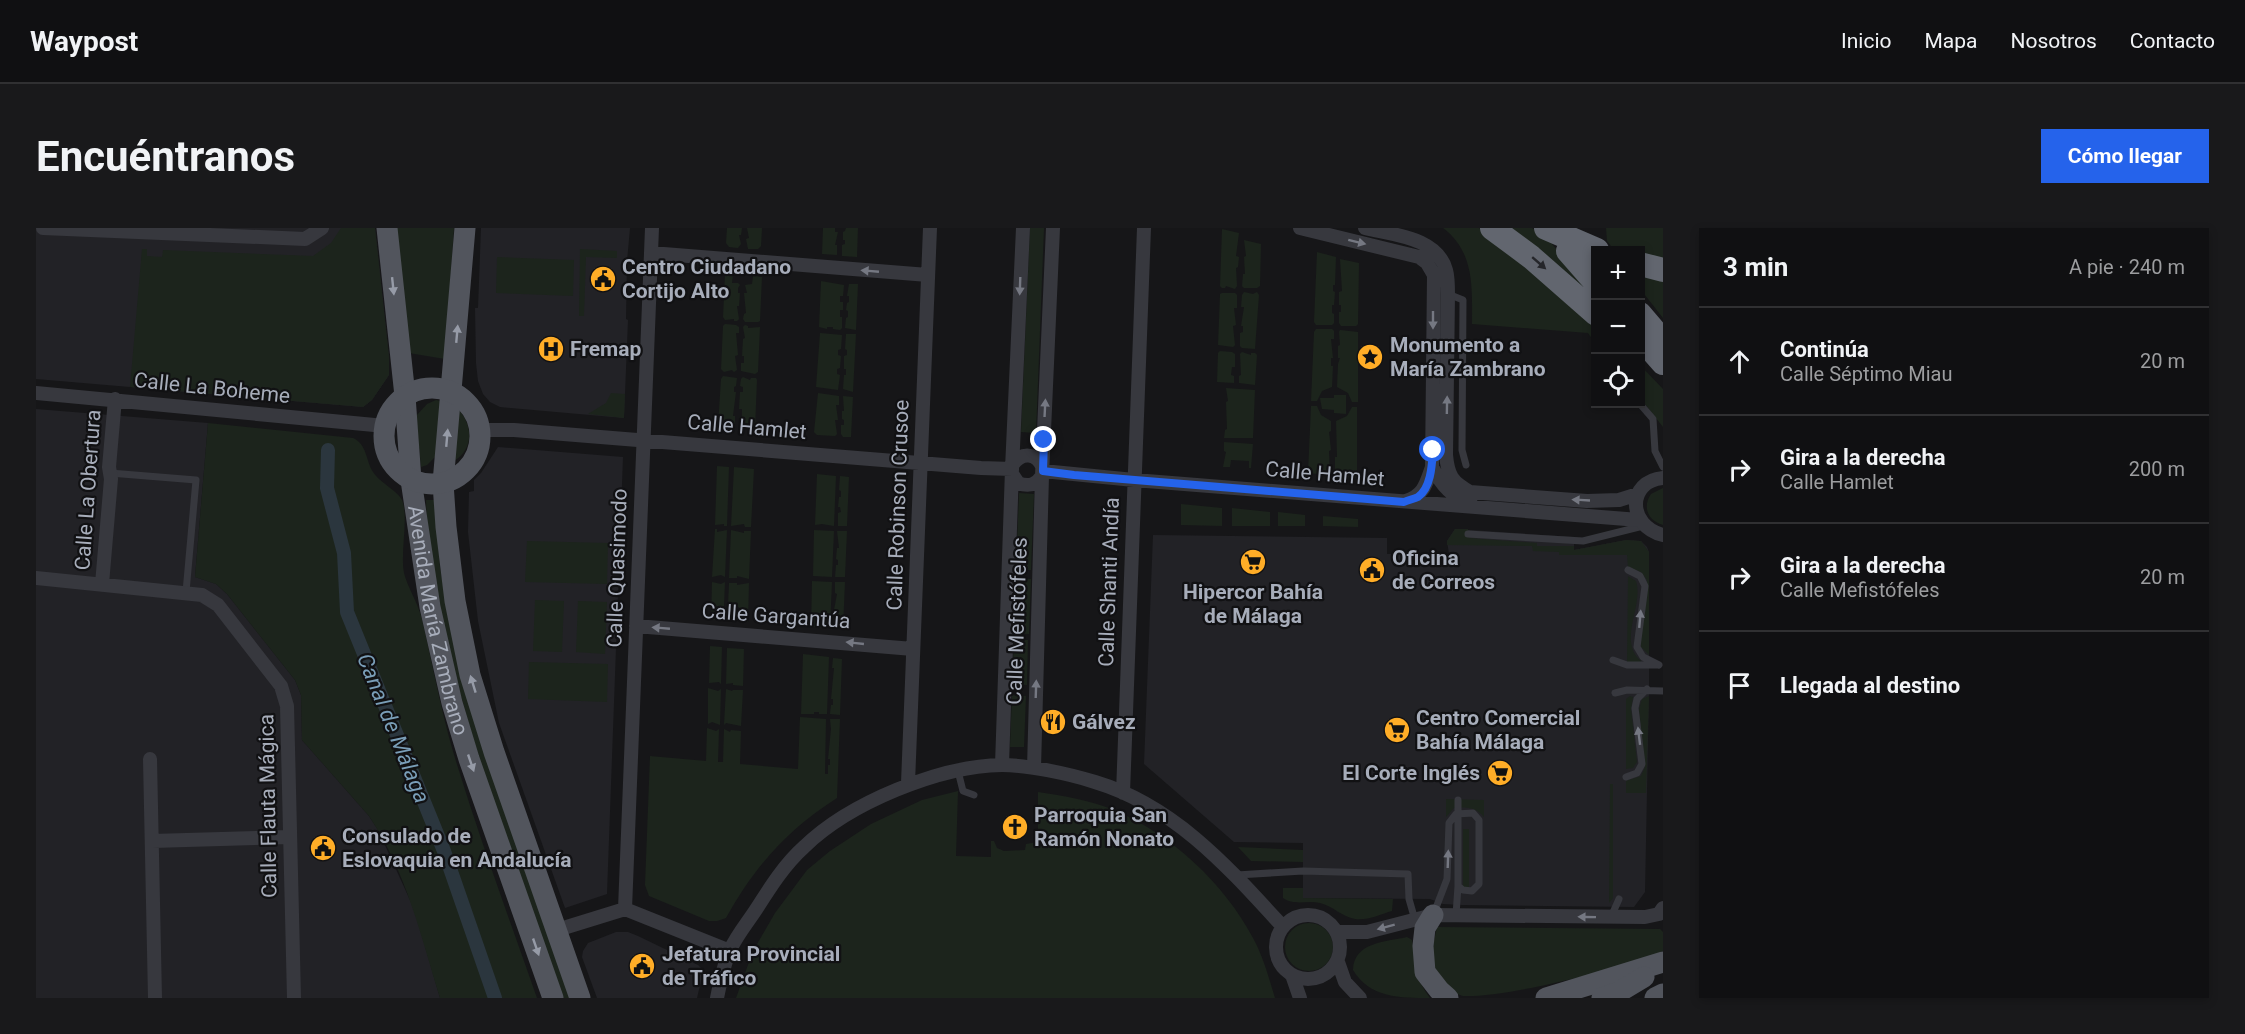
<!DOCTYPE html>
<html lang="es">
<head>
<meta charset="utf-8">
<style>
  body { margin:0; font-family:Roboto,sans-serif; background:#19191b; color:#f1f3f6 }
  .controls { position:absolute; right:18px; top:18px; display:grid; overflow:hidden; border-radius:0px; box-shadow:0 3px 9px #0003 }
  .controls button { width:54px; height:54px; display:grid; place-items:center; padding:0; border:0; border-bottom:2px solid #303032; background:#101012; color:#f1f3f6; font:30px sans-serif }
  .stop { position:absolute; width:18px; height:18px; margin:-14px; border:4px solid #2563eb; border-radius:50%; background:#fff }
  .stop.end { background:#2563eb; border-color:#fff; box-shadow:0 2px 6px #0008 }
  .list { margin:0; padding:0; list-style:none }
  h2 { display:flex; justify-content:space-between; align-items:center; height:78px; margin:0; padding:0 24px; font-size:26px }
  h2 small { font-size:20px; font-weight:400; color:#9c9d9f }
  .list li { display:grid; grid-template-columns:39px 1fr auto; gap:18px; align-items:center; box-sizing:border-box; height:108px; padding:0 24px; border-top:2px solid #303032 }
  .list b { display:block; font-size:22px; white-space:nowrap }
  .list p { margin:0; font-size:20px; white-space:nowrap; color:#9c9d9f }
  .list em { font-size:20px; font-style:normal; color:#9c9d9f }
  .icon { flex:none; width:33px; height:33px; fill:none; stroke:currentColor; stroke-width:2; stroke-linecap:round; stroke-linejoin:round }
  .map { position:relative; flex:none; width:1627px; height:770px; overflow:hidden; border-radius:0px }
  header { display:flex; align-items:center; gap:36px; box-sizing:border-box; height:84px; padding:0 30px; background:#101012; border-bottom:2px solid #303032 }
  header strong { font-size:28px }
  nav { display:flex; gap:33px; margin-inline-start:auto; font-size:21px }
  .intro { display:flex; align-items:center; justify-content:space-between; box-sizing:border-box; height:144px; padding:0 36px }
  h1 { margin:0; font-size:42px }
  .button { padding:15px 27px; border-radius:0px; background:#2563eb; color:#fff; font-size:21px; font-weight:700 }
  main { display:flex; gap:36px; padding:0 36px }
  aside { flex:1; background:#101012; border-radius:0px; box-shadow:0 3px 9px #0003 }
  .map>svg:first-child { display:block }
  .built { fill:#222226 }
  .green { fill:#1c241c }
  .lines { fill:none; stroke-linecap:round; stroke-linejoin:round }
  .canal { stroke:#2b363e; stroke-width:14 }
  .service { stroke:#37383e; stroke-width:7 }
  .minor { stroke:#37383e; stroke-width:14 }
  .primary { stroke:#52555d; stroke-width:21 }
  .motorway { stroke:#62666f; stroke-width:24 }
  .oneway { fill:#757882 }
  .oneway2 { fill:#25262a }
  .oneway3 { fill:#969ba7 }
  .route { stroke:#2563eb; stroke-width:8 }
  .labels { text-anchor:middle; stroke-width:4.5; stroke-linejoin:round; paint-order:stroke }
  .poi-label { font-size:21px; font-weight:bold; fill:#a7adba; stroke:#111113; text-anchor:start }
  .street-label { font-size:21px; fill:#a7adba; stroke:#111113 }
  .water-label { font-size:22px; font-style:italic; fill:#7a9eb8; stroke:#111113 }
</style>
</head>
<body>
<header>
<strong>Waypost</strong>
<nav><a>Inicio</a><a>Mapa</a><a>Nosotros</a><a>Contacto</a></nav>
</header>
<div class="intro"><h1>Encuéntranos</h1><a class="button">Cómo llegar</a></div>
<main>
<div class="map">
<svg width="1627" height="770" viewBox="0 0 1627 770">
  <rect width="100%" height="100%" fill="#161618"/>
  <path class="built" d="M0,0H339L353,129V147L336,172L327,179L0,151Z
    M445,0H594L591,33L590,91L592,92L588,190L464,179L454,174L447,166L442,153L440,135L439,80H442Z
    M0,181L172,195L159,349L180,356L191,366L259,452L265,467L266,512L333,588L342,602L379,683L404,770H0Z
    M462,219L587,229L571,666L529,680L463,495L442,393L432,304L433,264L438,263V252L445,245Z
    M1419,301L1538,309V322L1590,312L1605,313L1611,319L1613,324V462L1609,664L1598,679L1426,677L1407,676L1394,671L1267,670V615L1198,614L1108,536L1117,307L1351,310V326H1413L1411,313Z
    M580,704H592L602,708L662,737L665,740L666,749L661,770H561L546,729L547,723L552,715Z"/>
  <path class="green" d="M305,0H339L353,129V147L336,172L327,179L94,159L106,21H111V28L126,29L127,22L277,28L295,15Z
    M359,0H418L409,131L373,125Z
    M691,0H706L705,7H703L705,16L702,20L693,19L690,15Z
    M711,0H726L725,18L722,21H712L710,11L713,10Z
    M787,0H799V4H802L799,17H801V27L786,26Z
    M810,0H822L821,29L806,28V17L809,16V12H807V4L809,3Z
    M994,0H1008L1000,205L985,204Z
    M1407,0H1443L1500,41L1559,93V115L1552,105L1436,96C1436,60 1439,24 1407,0Z
    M1470,0H1496L1509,7L1559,70Z
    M1570,0H1627V90L1605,62L1604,22H1578L1571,13Z
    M1186,1L1203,5L1200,28L1203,29L1202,39L1200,40L1201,58L1199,61L1190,58L1189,60H1186L1184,58Z
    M1208,12L1225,16L1224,58L1221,60H1208L1206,58L1207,46H1209L1208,29L1210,28Z
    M544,21L581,23V30L550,29L548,88H543Z
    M1281,24L1300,29L1299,57H1297V63L1299,64L1298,77H1296V85L1298,86V95L1296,97H1280L1278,94Z
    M461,29L538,32L537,68L460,65Z
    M1304,31L1323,35L1322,96L1320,98H1305L1303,95V84H1305V77H1303V64L1306,63Z
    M689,46H697L696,55H702L704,57L702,60V65H704L703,78H701L703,91L701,93H698V91L689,92L687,89Z
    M717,48L726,49L724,93L722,94H709L707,91L708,86L710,85L708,65H711L709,57L716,56Z
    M785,53L808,57L807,68H804V74H807V82H804V89H806V100L804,102L797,101V99H791V101L783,99Z
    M813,56H822L820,102L809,100L810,90L812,89V83L810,82L811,75L813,74V68H811Z
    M1208,64L1217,66L1221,64L1223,67L1219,121L1206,120L1204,118V105L1207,104V98H1205L1208,79H1205L1206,67Z
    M1186,65H1199L1201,67V80H1198L1200,97L1197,98L1199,117L1197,119L1182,117L1184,66Z
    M689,96L700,97L703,99V105H700L702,127L699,128L701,142L698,144L696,142L688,144L685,141L687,98Z
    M709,97L712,98V100L724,99L722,144L719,146L705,143V135H708V128H706L707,111L709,110L707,99Z
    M1280,101H1296L1298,103V111H1295L1297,130H1295V138H1297L1296,159L1286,163L1281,173H1275L1278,104Z
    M1304,102L1322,104V174H1316L1312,165L1301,159L1302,136L1304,130H1302V118L1304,117L1303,104Z
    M784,105L806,107L805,121L802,122V127L805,128L804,140L801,141V146L804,147L802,162L780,159Z
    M810,106H820L817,164L807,161L808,147H810V141H808V128L811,127V122L809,121Z
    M1184,123L1196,124L1199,126V139H1196L1195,147L1198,148V155L1181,154L1182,125Z
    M1206,124L1215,127V125H1219L1221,127L1219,157L1203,155V148L1205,147L1204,126Z
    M1604,137L1627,161V199L1605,171Z
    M687,148L701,150L700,158L698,159V164H700L697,188H699V200L682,198L685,151Z
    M707,149L714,152L715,150H720L721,152L719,201L703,200V189L706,188V181H703L704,164H707V159L704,158L705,151Z
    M1190,160L1219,162L1217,210H1188L1189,202L1191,201L1190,174L1192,173Z
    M575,165L589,166L588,190L552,186L570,175Z
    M782,165L803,168V177H800L802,192H799L801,206L799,208L781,207L778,204Z
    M1298,167H1310V186L1298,185V182L1286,181L1284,170H1298Z
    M807,168L817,169L815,209H807L805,206V197H808V192L806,191V183H808Z
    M400,172L405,173L401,227L391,237L385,239L380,188L391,176Z
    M1275,178H1281L1285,187L1295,193V203L1293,204L1295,222L1293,223L1294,247L1272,245Z
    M420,179C437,195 439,220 418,233Z
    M1316,179H1321V250L1299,248V229H1301L1300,193L1311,188Z
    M172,195L317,210C331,216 330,233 337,244C344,255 362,263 366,272C373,289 364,324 368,345C371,358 382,375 386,391C396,434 404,477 416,520C441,604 472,687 501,770H404C385,708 370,643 333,588L266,512L265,467L259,452L191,366L180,356L159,349Z
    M1188,214L1217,216L1215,240H1213V233L1195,232L1194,239H1187L1190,224L1188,223Z
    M681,238L693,239L691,298H688V296L679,297Z
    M698,239L718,241L715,299H709L708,296L695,298Z
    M781,246L800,248L798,298L786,296L779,297Z
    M804,248L813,249L811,298H802V285L805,284L804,279H802L803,269H805V263L803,262Z
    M1627,260V297C1612,293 1606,279 1615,266Z
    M983,265L998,266L995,342H980Z
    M390,272H399L404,339L410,374L535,770H525C490,670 453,571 425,468C407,404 392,339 390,272Z
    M1145,276L1186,280V298L1145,297Z
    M1196,280L1234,284V298H1196Z
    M1242,284L1269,287V298H1242Z
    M1287,288L1322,291V299L1287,298Z
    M679,301H681V304L691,302L689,349L685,347L676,349Z
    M1419,301H1432L1433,310L1501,315V318H1538V322L1590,312L1605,313L1613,324V427L1605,419L1603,411L1611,352L1605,344L1592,339L1591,327H1523V324L1497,323L1496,318L1411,317V313Z
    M695,302L708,305V303H715L713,351L701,348V350H693Z
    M778,302L798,303L796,349L777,348Z
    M801,303H811L809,349H799L800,337H802V332L800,331L801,320H803Z
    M491,313L572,315L571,356L489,354Z
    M1592,348L1600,353C1608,378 1581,413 1605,433L1604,435H1591Z
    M980,350L995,351L993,406L978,405Z
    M776,353L796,354L794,400L775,399Z
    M676,354L685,356L689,354L688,378H681L680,392H675Z
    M799,354H809L807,401H797L798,388L800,387L801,382H798L801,366L799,365Z
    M693,355H701V357L713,355L712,394H703V379L692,378Z
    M499,372L528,373L526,424L497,423Z
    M542,373L571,374L569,426L540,424Z
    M978,411L992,412L991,457L976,456Z
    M674,418L686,419L685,456L683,454L673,455Z
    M691,420L708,421L707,458L697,457V455L690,456Z
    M767,426L793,429L791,486H783V484H778V486H765Z
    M797,430L806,431L804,487L794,486L795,477H797V471H795L798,440H796Z
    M493,434L572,436L571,474L492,471Z
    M672,460L682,463L685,461L684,497L676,494L672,496Z
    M690,461L696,463L697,462H707L705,498L690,495L688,497Z
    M976,467L990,468L988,519H974Z
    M1594,468L1597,469L1595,481L1601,534L1597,540L1590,541V471Z
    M1613,468L1610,565H1590V553L1605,548L1609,539L1603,481L1606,471Z
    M764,489L790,491L789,546H792V537H794V531H792L795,501L794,491H804L801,570C751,602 719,638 690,690L681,693H673L613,668L609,657L614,528L670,533L671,500L680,503L683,501L682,534H687L688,501L694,504L695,502L705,503L704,536L762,541Z
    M1574,556H1577V670L1573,675Z
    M922,563L920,628L955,629V613H958L961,620L968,623L989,622L990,616L1002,614V564C1028,568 1053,572 1078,582C1135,606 1188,655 1217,710C1227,728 1233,750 1239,770H700L717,723L739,685L771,642L794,623L835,596L886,572Z
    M1410,571L1448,572V589C1439,579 1431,579 1418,580L1410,589Z
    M1427,601H1433V659H1427Z
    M1202,619L1267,622V634L1215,633Z
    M1247,660H1267V670L1357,671L1356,683C1345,686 1331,693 1319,691C1306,689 1297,678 1284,675C1272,672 1258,678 1247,670Z
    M1249 719a24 24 0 1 1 48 0a24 24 0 1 1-48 0Z
    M1401,699L1624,701L1627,704V723C1587,741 1468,770 1427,768C1416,765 1401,751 1398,740C1394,726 1398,713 1401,699Z
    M1371,709L1376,712C1381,737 1377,747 1394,770C1364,770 1334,770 1317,742C1318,714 1349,714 1371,709Z"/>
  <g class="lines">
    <path class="canal" d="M292,222L291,260L308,325L311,384L408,623L459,770"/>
    <path class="service" d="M1412,66L1427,72L1426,222L1430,237
      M1604,176L1617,191L1619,223L1627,239
      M74,245L160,252L150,364
      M1432,306L1547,313L1607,298
      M1592,342L1604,348L1609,358L1601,419L1607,429L1623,437
      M1577,432L1591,437H1622
      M1579,465L1591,462L1627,463
      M922,543L927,563L938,567
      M1590,549L1601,545L1606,536L1599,480L1601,471L1611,461
      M1201,647L1267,643L1372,646L1373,671L1379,692
      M1398,685L1411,651L1413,595L1420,586L1437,585L1443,592V656L1436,663L1427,662L1422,658V572
      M1420,687L1422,658
      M1575,689L1583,671"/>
    <path class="minor" d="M7,0L269,11L286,0
      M1264,0L1383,29L1391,35L1398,47L1396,239C1390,256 1388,267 1370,273
      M1329,0C1357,7 1401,9 1410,42C1412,49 1412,58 1412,66L1410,227C1412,248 1416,254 1434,264L1551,273L1583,272L1602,266
      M615,25L892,47
      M0,165L349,198
      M444,202H478L945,240L976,241
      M977,236C986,224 1000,225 1006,238
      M1396,239C1406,258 1416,269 1436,277
      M1007,243L1098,252L1603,292
      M976,246L982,255C993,259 1000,257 1006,248
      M1627,250C1591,253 1591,298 1627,307
      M0,350L166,367L182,377L245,458L251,478L258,770
      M66,356L75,251L73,239L79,171
      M600,398L877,421
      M114,531L119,770
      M966,537L976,241L987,0
      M998,540L1006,248L1017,0
      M872,555L894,0
      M1087,565L1108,0
      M116,613L254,609
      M589,681L616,0
      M1240 719a32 32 0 1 1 64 0a32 32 0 1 1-64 0Z
      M521,702L589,681L694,723
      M1302,704H1331L1397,687L1609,689L1623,686L1627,680
      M1302,734L1309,754L1324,770
      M1256,747L1264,770
      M681,770C684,755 688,736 694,722C701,707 712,694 721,680C735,658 749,636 768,619C813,575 903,538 966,537C992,537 1034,546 1059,554C1139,578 1193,640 1247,699"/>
    <g class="primary">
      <path id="s1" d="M351,0L369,168L375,252L394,379L416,475L433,531L517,770"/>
      <path d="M429,0L407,255L410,299L419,373L434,447L458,524L544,770"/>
      <circle cx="396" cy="208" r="48"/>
      <path d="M1397,687L1389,700L1387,718L1389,744L1403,762L1412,770"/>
      <path d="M1510,770L1627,734"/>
      <path d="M1566,770L1583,764L1608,749"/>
      <path d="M1619,770L1627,766"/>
    </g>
    <path class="motorway" d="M1456,0L1495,29L1560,86
      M1510,0L1561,22
      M1532,23L1560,55
      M1604,36L1627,42
      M1604,86L1627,113
      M1604,109L1627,135"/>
  </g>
  <defs><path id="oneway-solid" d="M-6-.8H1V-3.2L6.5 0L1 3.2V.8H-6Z" transform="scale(1.5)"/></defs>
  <g class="oneway">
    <use href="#oneway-solid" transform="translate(1321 14) rotate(14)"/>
    <use href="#oneway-solid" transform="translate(834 43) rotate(-175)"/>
    <use href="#oneway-solid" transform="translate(984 58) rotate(92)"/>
    <use href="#oneway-solid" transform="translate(1397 92) rotate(90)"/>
    <use href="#oneway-solid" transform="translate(1411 177) rotate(-89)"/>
    <use href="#oneway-solid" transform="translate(1009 180) rotate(-87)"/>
    <use href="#oneway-solid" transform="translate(1545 272) rotate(-177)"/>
    <use href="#oneway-solid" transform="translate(1604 391) rotate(-85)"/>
    <use href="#oneway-solid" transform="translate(625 400) rotate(-175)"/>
    <use href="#oneway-solid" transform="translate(819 415) rotate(-174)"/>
    <use href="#oneway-solid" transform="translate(1000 461) rotate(-88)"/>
    <use href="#oneway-solid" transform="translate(1603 508) rotate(-97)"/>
    <use href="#oneway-solid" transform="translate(1412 631) rotate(-88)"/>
    <use href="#oneway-solid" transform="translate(1551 689) rotate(-179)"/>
    <use href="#oneway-solid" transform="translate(1350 699) rotate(165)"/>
  </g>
  <use class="oneway2" href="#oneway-solid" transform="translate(1503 35) rotate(41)"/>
  <g class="oneway3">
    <use href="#oneway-solid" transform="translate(357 58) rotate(84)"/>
    <use href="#oneway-solid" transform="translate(421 106) rotate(-85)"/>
    <use href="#oneway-solid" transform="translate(411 210) rotate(-85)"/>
    <use href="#oneway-solid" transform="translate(437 456) rotate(-107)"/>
    <use href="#oneway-solid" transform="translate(435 535) rotate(71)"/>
    <use href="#oneway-solid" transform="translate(500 719) rotate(71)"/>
  </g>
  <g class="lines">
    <path class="route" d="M1008,212L1007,243L1038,247L1368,274C1372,272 1378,271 1382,269C1395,260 1396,237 1397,222"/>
  </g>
  <defs>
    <g id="civic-disc" transform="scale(1.35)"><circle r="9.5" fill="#ffad27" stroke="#111113"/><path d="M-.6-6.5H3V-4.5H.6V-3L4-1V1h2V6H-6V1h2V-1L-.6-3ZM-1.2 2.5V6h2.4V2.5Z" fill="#111"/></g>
    <g id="hospital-disc" transform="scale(1.35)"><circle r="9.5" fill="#ffad27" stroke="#111113"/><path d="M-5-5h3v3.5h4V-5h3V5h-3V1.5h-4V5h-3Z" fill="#111"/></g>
    <g id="sight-disc" transform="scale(1.35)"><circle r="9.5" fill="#ffad27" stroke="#111113"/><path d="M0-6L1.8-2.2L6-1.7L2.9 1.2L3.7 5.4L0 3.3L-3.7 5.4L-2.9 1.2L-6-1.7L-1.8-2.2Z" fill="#111"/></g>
    <g id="supermarket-disc" transform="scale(1.35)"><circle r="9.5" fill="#ffad27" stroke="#111113"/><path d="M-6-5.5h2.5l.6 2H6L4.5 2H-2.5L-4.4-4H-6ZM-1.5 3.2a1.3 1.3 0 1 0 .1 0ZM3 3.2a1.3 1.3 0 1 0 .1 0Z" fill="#111"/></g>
    <g id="restaurant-disc" transform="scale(1.35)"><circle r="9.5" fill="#ffad27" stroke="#111113"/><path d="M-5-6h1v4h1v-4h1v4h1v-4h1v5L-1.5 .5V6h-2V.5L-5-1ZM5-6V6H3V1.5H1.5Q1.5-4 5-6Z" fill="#111"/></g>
    <g id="church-disc" transform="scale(1.35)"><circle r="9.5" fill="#ffad27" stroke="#111113"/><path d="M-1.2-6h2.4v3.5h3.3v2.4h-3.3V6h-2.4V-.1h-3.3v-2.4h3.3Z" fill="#111"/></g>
  </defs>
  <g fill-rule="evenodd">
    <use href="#civic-disc" x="567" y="51"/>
    <use href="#hospital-disc" x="515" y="121"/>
    <use href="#sight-disc" x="1334" y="129"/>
    <use href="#supermarket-disc" x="1217" y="334"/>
    <use href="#civic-disc" x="1336" y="342"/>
    <use href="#restaurant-disc" x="1017" y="494"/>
    <use href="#supermarket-disc" x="1361" y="502"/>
    <use href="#supermarket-disc" x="1464" y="545"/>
    <use href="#church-disc" x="979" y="599"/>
    <use href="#civic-disc" x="287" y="620"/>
    <use href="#civic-disc" x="606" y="738"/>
  </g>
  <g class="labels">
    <g class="poi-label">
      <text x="586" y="46">Centro Ciudadano<tspan x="586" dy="24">Cortijo Alto</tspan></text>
      <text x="1354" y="124">Monumento a<tspan x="1354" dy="24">María Zambrano</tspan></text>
      <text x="534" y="128">Fremap</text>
      <text x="1356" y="337">Oficina<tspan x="1356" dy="24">de Correos</tspan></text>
      <text x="1217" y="371" text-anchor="middle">Hipercor Bahía<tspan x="1217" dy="24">de Málaga</tspan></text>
      <text x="1380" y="497">Centro Comercial<tspan x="1380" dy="24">Bahía Málaga</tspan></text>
      <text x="1036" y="501">Gálvez</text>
      <text x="1444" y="552" text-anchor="end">El Corte Inglés</text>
      <text x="998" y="594">Parroquia San<tspan x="998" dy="24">Ramón Nonato</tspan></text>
      <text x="306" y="615">Consulado de<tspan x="306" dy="24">Eslovaquia en Andalucía</tspan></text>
      <text x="626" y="733">Jefatura Provincial<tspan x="626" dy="24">de Tráfico</tspan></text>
    </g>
    <g class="street-label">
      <text transform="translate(176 160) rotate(6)" y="7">Calle La Boheme</text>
      <text transform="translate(711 199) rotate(5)" y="7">Calle Hamlet</text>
      <text transform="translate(1289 246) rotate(5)" y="7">Calle Hamlet</text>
      <text transform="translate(52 262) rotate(-86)" y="7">Calle La Obertura</text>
      <text transform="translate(862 277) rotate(-88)" y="7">Calle Robinson Crusoe</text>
      <text transform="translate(581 340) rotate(-88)" y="7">Calle Quasimodo</text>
      <text transform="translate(1073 354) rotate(-88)" y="7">Calle Shanti Andía</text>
      <text transform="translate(740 388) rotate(4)" y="7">Calle Gargantúa</text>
      <text dy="7" stroke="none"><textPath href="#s1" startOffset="396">Avenida María Zambrano</textPath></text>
      <text transform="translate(981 393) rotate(-88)" y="7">Calle Mefistófeles</text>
      <text transform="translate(232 578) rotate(-91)" y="7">Calle Flauta Mágica</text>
    </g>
    <g class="water-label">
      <text transform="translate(358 500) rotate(68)" y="8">Canal de Málaga</text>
    </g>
  </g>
</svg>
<div class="controls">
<button>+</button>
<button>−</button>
<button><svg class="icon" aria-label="locate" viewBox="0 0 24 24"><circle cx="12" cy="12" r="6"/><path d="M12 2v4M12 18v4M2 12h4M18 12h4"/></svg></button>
</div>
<div class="stop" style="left:1397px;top:222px"></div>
<div class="stop end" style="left:1008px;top:212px"></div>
</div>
<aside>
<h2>3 min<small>A pie · 240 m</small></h2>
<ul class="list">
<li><svg class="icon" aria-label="ahead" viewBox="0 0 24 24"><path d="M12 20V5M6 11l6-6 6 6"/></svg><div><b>Continúa</b><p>Calle Séptimo Miau</p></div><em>20 m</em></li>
<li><svg class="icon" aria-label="right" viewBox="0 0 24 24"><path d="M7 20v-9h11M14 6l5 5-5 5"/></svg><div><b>Gira a la derecha</b><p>Calle Hamlet</p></div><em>200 m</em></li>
<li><svg class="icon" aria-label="right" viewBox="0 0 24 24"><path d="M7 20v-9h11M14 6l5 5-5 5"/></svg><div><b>Gira a la derecha</b><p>Calle Mefistófeles</p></div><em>20 m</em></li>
<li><svg class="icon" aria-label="arrive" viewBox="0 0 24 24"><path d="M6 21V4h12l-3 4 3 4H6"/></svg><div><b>Llegada al destino</b></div></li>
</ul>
</aside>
</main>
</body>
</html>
